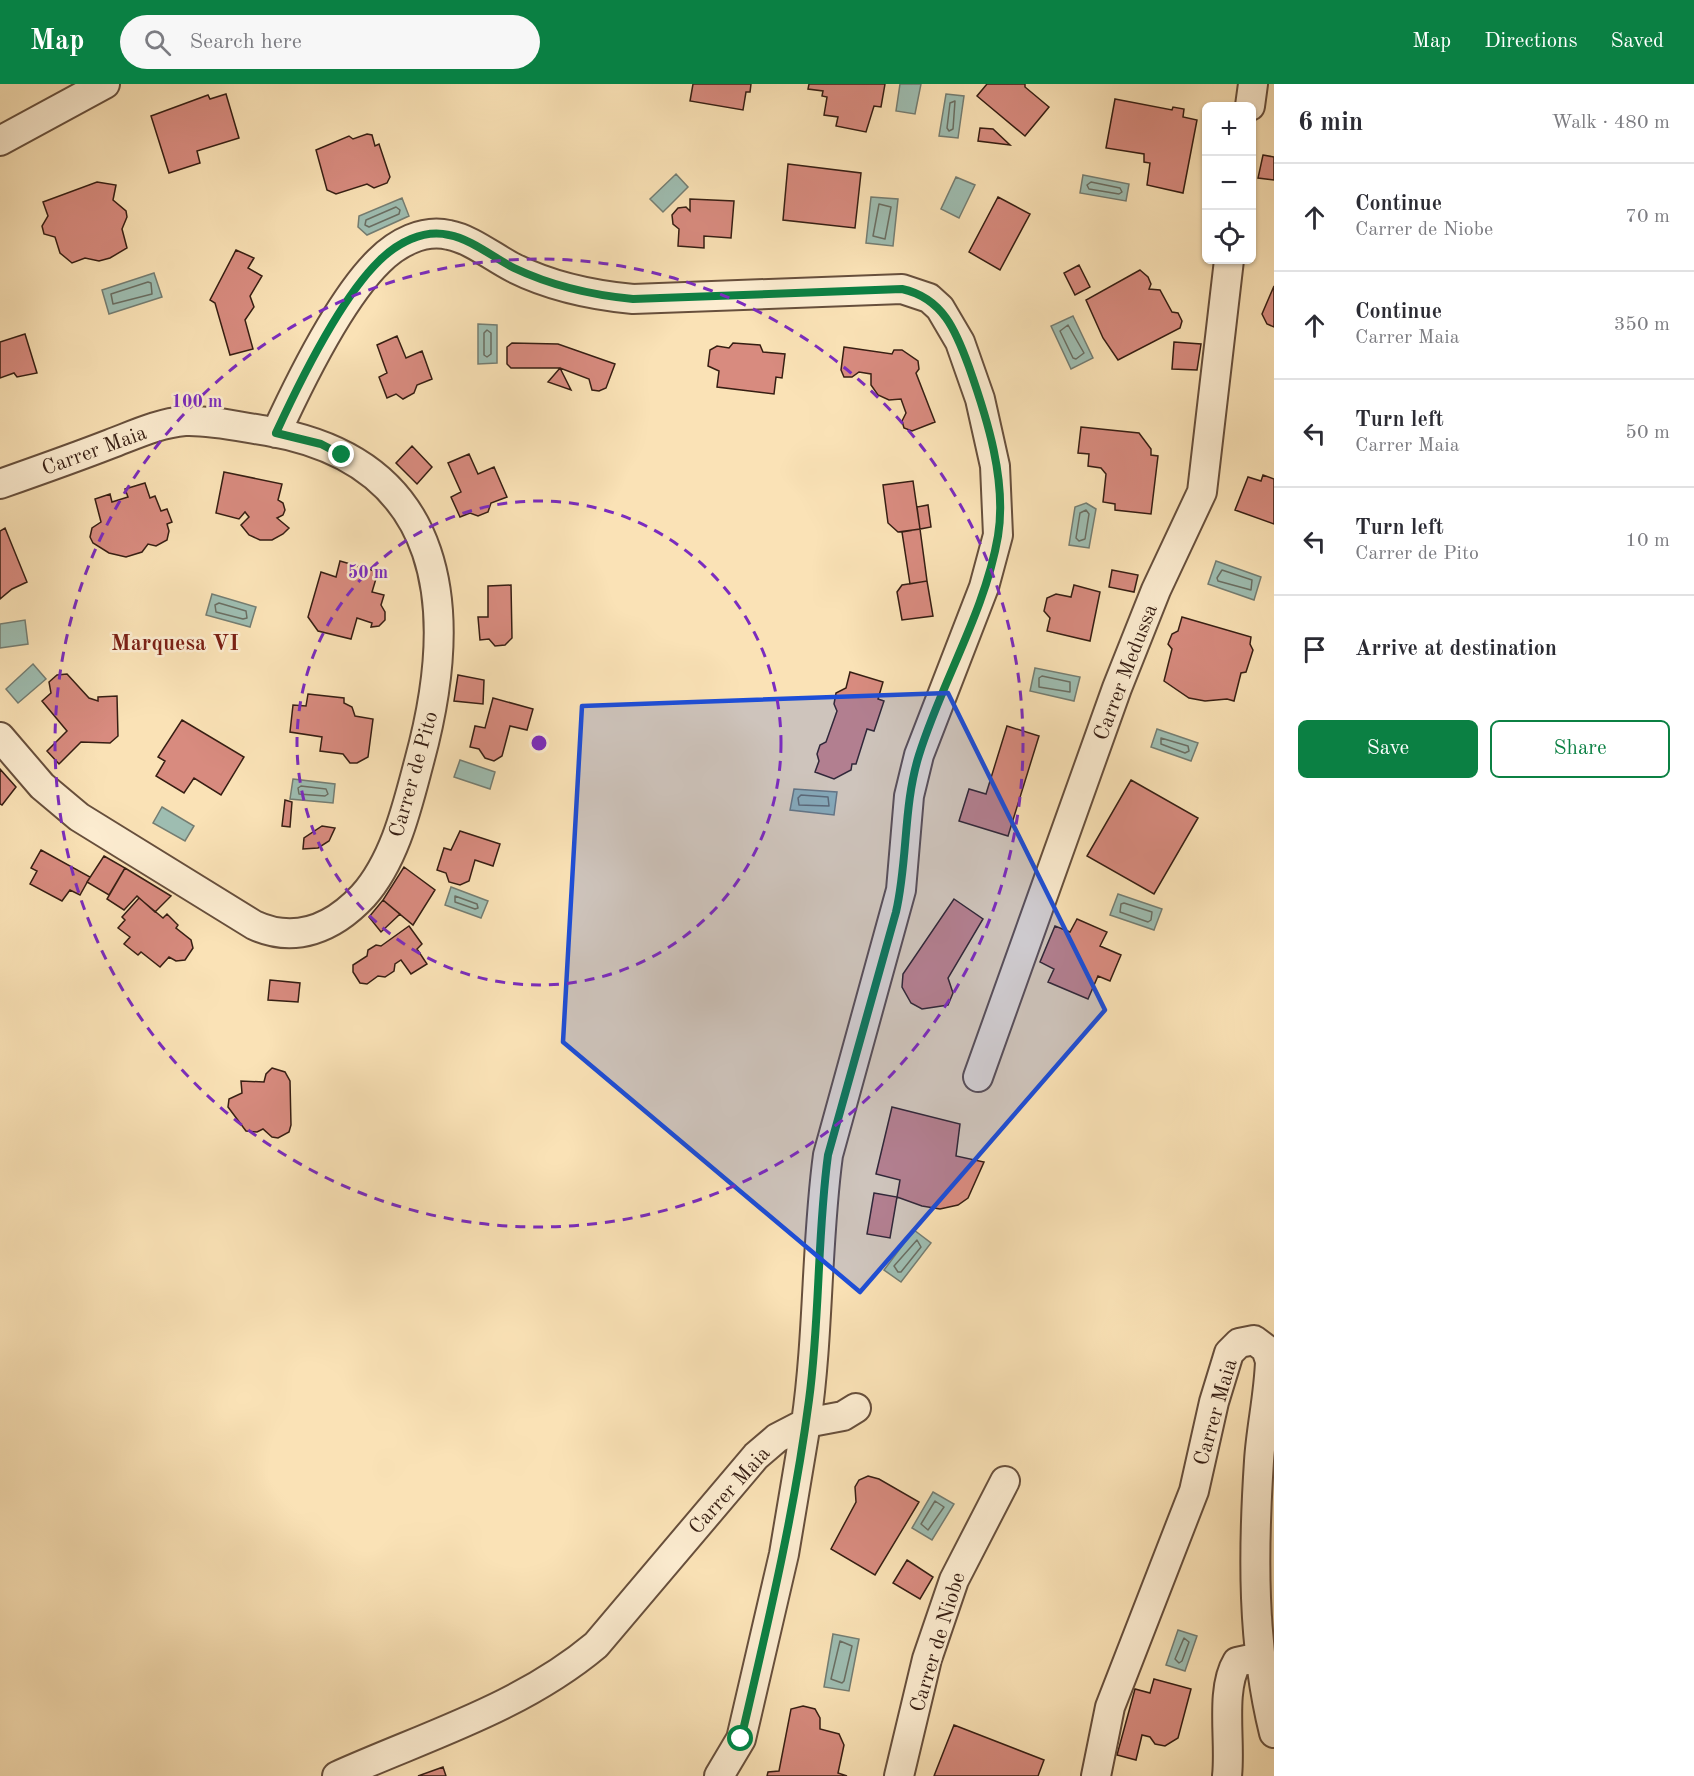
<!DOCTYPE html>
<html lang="en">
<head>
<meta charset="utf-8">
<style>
  body { margin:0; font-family:"Old Standard TT",serif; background:#f7f7f7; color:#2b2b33 }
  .controls { position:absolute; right:18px; top:18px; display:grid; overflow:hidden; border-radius:9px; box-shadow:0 2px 4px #0004 }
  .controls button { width:54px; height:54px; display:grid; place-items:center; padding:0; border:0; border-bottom:2px solid #e1e1e2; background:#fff; color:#2b2b33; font:30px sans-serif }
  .stop { position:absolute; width:18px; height:18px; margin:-14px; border:4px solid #0b8043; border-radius:50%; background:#fff }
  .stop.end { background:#0b8043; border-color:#fff; box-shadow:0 2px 6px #0008 }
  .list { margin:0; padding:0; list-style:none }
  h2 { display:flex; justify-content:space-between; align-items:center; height:78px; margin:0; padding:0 24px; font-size:26px }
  h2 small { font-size:20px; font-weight:400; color:#7c7c81 }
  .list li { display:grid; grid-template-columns:39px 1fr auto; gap:18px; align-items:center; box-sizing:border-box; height:108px; padding:0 24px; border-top:2px solid #e1e1e2 }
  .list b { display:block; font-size:22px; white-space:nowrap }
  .list p { margin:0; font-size:20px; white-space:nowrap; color:#7c7c81 }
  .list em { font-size:20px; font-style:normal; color:#7c7c81 }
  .actions { display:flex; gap:12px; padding:18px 24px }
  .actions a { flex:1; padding:14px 0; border:2px solid #0b8043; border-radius:9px; text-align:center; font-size:21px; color:#0b8043 }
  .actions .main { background:#0b8043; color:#fff }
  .icon { flex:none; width:33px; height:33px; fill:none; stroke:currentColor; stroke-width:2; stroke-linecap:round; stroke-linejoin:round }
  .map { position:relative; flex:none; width:1274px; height:1692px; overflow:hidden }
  header { display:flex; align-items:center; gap:36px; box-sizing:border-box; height:84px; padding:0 30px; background:#0b8043; color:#fff }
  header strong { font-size:28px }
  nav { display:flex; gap:33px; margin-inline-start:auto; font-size:21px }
  .search { width:420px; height:54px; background:#f7f7f7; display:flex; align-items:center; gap:15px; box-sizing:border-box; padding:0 21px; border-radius:33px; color:#7c7c81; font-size:22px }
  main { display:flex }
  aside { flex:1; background:#fff }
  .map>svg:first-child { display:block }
  .water { fill:#9ebdb1; stroke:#747d72; stroke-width:1.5 }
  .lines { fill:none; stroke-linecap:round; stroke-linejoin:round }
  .shore { stroke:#6a6e62; stroke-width:1.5 }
  .building { fill:#d88b7f; stroke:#361e13; stroke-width:1.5 }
  .minor-casing { stroke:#674f3c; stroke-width:32 }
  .minor { stroke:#fcecd0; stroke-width:28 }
  .route { stroke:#0b8043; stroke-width:8 }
  .marked { fill:#1d4ed8; fill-opacity:0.2; stroke:#1d4ed8; stroke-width:4.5; stroke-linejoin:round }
  .ring { fill:none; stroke:#7b2cbf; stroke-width:3; stroke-dasharray:10 8 }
  .labels { text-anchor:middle; stroke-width:5; stroke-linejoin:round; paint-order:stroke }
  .street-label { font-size:21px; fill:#361e13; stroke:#fcecd0 }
  .neighbourhood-label { font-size:22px; font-weight:bold; fill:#7a1f14; stroke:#fcecd0 }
  .centre { fill:#7b2cbf; stroke:#fcecd0; stroke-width:3 }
  .ring-label { font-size:18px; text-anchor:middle; font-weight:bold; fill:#7b2cbf; stroke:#fcecd0; stroke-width:5; stroke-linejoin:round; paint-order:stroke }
</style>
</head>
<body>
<header>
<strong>Map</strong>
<div class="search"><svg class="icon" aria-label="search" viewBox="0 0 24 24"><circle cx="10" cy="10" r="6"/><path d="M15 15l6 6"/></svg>Search here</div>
<nav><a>Map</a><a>Directions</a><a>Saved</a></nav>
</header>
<main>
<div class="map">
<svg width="1274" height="1692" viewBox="0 0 1274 1692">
  <rect width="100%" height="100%" fill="#fae2b6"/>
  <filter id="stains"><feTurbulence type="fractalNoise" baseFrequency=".00333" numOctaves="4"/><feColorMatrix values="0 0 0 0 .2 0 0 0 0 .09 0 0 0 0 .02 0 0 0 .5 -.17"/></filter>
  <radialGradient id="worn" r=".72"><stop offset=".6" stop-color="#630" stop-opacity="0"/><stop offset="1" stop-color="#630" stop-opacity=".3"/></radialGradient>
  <path class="water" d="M900,0H921L915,30L896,27Z
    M946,10L964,12L958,54L939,52Z
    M676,90L688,103L663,128L650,115Z
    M1083,91L1129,100L1126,117L1080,109Z
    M956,93L975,101L959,134L941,125Z
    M871,113L898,115L893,162L866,159Z
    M402,114L409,132L367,151L358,143L359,132Z
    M154,189L162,213L109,230L102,206Z
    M1073,232L1093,274L1071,285L1051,242Z
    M478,240L497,241V279L478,280Z
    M1086,419L1096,425L1089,464L1069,461L1075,423Z
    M1216,477L1261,493L1254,516L1208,500Z
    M212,510L256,523L250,543L206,531Z
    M25,536L28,560L0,564V540Z
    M33,580L46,595L18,619L6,605Z
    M1035,584L1080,593L1074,617L1030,607Z
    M1157,645L1198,659L1191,677L1151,663Z
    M460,676L495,688L490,705L454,693Z
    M293,695L335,700L333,719L290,715Z
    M794,705L837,708L834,731L790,726Z
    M162,723L194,742L185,757L153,739Z
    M451,803L488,817L481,834L445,821Z
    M1118,810L1162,825L1154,846L1110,831Z
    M914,1146L931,1159L901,1198L884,1186Z
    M933,1408L954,1420L932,1456L912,1444Z
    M1178,1546L1197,1552L1185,1587L1166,1581Z
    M833,1550L859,1555L849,1607L824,1603Z"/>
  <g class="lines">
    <path class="shore" d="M955,17L953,45L949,47L947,44L950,19Z
      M1091,98L1120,104L1122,108L1119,110L1089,105L1087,101Z
      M879,120L891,123L885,155L873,152Z
      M396,123L400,126L399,130L369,143L365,141L366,136Z
      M148,198L151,199L152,210L113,220L111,210Z
      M1068,241L1084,269L1076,275L1073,274L1060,247Z
      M487,246L491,249V270L487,273L484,271V249Z
      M1086,426L1089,430L1085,455L1079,457L1076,454L1080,429Z
      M1222,486L1252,496L1251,506L1218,497L1217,494Z
      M219,519L246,527L247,534L243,535L216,528L215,521Z
      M1042,592L1070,598V608L1039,603V594Z
      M1161,654L1188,662L1189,667L1185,669L1161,660Z
      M301,702L326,705L328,710L325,712L299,710L298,704Z
      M801,711L828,713L829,722L799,721L798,714Z
      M455,812L477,820L478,824L475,825L455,818Z
      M1124,819L1152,828L1151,836L1148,838L1120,828L1121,820Z
      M917,1156L921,1163L901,1188H898L894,1182Z
      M935,1417L944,1423L928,1446L921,1440Z
      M1184,1554L1189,1558L1182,1577L1179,1579L1175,1575Z
      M840,1557L852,1562L844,1597L842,1599L831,1595Z"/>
  </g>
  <path class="building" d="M693,0H751L750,8H746L743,26L690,17Z
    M809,0H885L881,23L874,22L866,48L836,42L838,33L824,31L827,13L822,12L823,7L808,5Z
    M987,0H1025V3L1049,23L1025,52L977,12Z
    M226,10L239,54L197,67L200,79L169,89L151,32L208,11L210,15Z
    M1115,15L1172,26L1173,23L1184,25L1183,33L1197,36L1183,109L1147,101L1150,79L1144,78V70L1106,64Z
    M980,44L993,45L1010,61L978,57Z
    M367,50L372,51L375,62L379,60L390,93L387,99L374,104L367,100L336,110L327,106L316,66L349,52L353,55Z
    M1263,71L1274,73V96L1258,94Z
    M788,80L861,89L855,144L783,136Z
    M97,98L116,101L113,116L126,127L127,133L122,145L127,164L110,174L99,177L85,174L72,179L60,169L55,153L44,150L42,142L48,132L43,118Z
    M998,113L1030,130L1000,186L969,168Z
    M690,115L734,117L731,154L704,152V164L678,162L679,145L673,140L672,131L678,124L686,123L690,127Z
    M236,166L254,174L248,184L262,192L250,212L254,223L245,236L253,265L230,271L215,219L210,216Z
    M1079,181L1090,203L1075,211L1064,189Z
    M1140,186L1148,193L1151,200L1149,205L1160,206L1172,228L1178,229L1182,237L1180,244L1118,276L1103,254L1086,216Z
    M1274,202V243L1267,240L1262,230Z
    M25,250L37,289L17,293L14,289L0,294V258Z
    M397,252L406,274L422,267L432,295L417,301L414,309L403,315L396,310L387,314L379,293L387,289L377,261Z
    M1174,258L1201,260L1197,286L1172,285Z
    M512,259L558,260L615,280L606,304L599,307L592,306L589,295L560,284H511L507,280V263Z
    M733,259L760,261L763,268L785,270L782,294L776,293L774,310L717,303L719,287L708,282L710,266L717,262L729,264Z
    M844,263L892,270L894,266H902L918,277L919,285L916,289L935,338L912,347L904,344L902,337L906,329L901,315L889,316L878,311L871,301V290L859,288L852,293H844L841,286Z
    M560,284L571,306L548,298Z
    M1081,343L1139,349L1151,365V371L1158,372L1151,430L1115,426V420L1103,418L1106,390L1101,384L1088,382L1089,370L1078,369Z
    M412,362L432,383L417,400L396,379Z
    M469,370L478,390L494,383L507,413L491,419L488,428L478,432L470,429L460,433L451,413L461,408L448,379Z
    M224,388L282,400L278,416L283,419L285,426L283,431L277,434L289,444L283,450L272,456H260L249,451L241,441L249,433L245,428L239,435L216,429Z
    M1263,391L1274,395V440L1235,426L1248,393L1261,397Z
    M913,397L920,445L898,448L888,439L883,401Z
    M145,399L150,414L155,412L161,427L167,425L172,438L167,440L169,447L167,456L156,462L148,460L142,468L126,473L109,469L93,459L90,453L92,444L101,438L95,415L110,410L112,418L128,413L125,405Z
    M928,421L931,443L920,445L917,423Z
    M5,444L27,498L12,505L0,515V447Z
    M920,445L927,497L910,500L902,448Z
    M340,477L378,488L372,508L384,511L381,521L385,528V536L379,542L371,543L372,539L357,534L351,555L318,547L308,533L321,488L336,493Z
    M1112,486L1138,491L1134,508L1109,503Z
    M927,497L933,532L902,536L897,508L902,501Z
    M511,501L512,554L505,561L495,562L489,555L480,556L478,533H488V502Z
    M1074,501L1100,508L1090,557L1047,547L1050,534L1044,527L1047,514L1056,510L1071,513Z
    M1182,533L1251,553L1250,560L1253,566L1246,588L1241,589L1234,617L1227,615L1205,617L1189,614L1164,597L1172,565L1168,560L1172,550L1178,547Z
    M850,588L883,598L878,615L884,617L874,647L867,645L856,680H852L851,686L834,695L815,688L819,677L817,670L820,661L826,658L837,627L834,620L836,609L846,604Z
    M67,590L89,614L98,617V613L117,612L118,652L110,659L81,658L59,680L47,667L67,647L42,617L51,609L49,598L57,591Z
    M458,591L484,596L483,620L454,617Z
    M308,610L344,614V619L352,623L355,632L373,635L368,673L357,679H350L343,670L320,667L322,653L290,648L293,621L306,622Z
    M493,614L533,625L527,646L510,642L502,672L494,677L485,674L479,665L470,663L475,642L485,644Z
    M182,636L244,673L221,711L194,694L184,709L156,692L165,677L158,673Z
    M1007,642L1039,652L1008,752L959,737L969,705L986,710Z
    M0,685L16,703L2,721L0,720Z
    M1131,696L1198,734L1154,810L1087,772Z
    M285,716L292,718L290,743L282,742Z
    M322,742L335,744L329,757L318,764L303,765L304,754Z
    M460,747L500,760L493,782L475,776L469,797L460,801L449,798L446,789L437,786L444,764L451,766Z
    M41,766L90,793L80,811L70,806L62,817L30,800L37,787L31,784Z
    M104,772L125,784L109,811L87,798Z
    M404,783L435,806L413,841L383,816Z
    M125,784L171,812L155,828L137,812L124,826L107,815Z
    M139,814L163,834L167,830L178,841L176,844L191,856L193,864L185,876L176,877L169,873L160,883L141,868L138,871L124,860L130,853L118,844L125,836L122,833Z
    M954,815L983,835L948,894L953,909L948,921L922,925L911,919L902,903L903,890Z
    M383,816L400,830L381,848L369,833Z
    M1077,835L1107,848L1100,862L1121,871L1110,897L1098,892L1088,915L1048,898L1054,885L1040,878L1055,842L1070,848Z
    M409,842L422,860L417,865L427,880L411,890L401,876L395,880L394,887L385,893L378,892L367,900L360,899L353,888V881L367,872L368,866L376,861L381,862Z
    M270,896L300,899L298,918L268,916Z
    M272,984L285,988L290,997L291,1041L289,1048L278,1054L272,1053L263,1045L257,1048L246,1047L228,1023L229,1015L242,1009L241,997L264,998L266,990Z
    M892,1023L960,1040L956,1072L984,1078L968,1114L958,1121L940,1125L922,1122L897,1113L900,1096L876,1090Z
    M874,1109L897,1113L890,1154L867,1150Z
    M868,1392L879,1395L919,1418L875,1491L831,1465L856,1418L855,1403L859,1396Z
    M907,1476L933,1493L920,1515L893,1499Z
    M1154,1595L1191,1605L1178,1654L1165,1662L1155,1660L1150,1653L1142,1651L1136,1676L1117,1671L1135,1605L1150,1609Z
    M803,1622L815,1625L820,1634V1645L839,1650L844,1661L838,1689L847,1692H767L768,1688L779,1687L791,1625Z
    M954,1641L1044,1676L1038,1692H934Z
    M443,1683L446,1692H418Z"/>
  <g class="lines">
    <g class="minor-casing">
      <path id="minor" d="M1250,22L1253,0
        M0,57L105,0
        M276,349C299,299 340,215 379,177C397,159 423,145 449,151C471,155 494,174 514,184C552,203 591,211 633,215L902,205L929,214L940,224L960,258L980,315L995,382L998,451L984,503L919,671L909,712L901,806L828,1071C816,1159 819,1250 806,1339L777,1354L756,1372L596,1561C521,1624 426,1652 337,1692
        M0,400C37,387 74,374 110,360C134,351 159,339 185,337C212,336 241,343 267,347C449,378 460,528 419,678C407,723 395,776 363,812C333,844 295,860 254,841L79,733L42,702L0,653
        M978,993L1117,604L1156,506L1202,408L1229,176
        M719,1692L741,1655L784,1470L806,1339L843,1332L856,1324
        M899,1692L927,1575L954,1496L1005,1397
        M1096,1692L1110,1623L1194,1407L1214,1318L1229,1269L1239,1259L1254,1256L1266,1265L1270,1277C1269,1311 1261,1344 1259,1377C1253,1468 1252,1560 1274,1649
        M1227,1692C1231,1659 1220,1606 1237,1578L1260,1573"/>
    </g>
    <use href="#minor" class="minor"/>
  </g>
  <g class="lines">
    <path class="route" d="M342,371L321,360L276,349C299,299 340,215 379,177C397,159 423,145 449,151C471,155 494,174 514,184C552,202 591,211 633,215L902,205C943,214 956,247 969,283C987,334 1007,397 998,452C985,528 942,597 919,671C903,722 908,776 896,828L828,1071C817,1152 820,1235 809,1316C794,1431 767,1543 741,1655"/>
  </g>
  <path class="marked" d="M948,609L1105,926L860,1208L563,958L582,622Z"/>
  <g class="ring">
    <circle cx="539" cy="659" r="242"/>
    <circle cx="539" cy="659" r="484"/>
  </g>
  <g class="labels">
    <g class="street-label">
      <text transform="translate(94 366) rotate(-20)" y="7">Carrer Maia</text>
      <text transform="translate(1125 588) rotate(-69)" y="7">Carrer Medussa</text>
      <text transform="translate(413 690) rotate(-74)" y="7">Carrer de Pito</text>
      <text transform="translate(1215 1328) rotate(-74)" y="7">Carrer Maia</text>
      <text transform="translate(729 1406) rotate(-48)" y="7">Carrer Maia</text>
      <text transform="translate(937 1558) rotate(-73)" y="7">Carrer de Niobe</text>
    </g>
    <g class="neighbourhood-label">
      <text x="175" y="566">Marquesa VI</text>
    </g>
  </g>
  <circle cx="539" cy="659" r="9" class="centre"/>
  <g class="ring-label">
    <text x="197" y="323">100 m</text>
    <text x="368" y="494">50 m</text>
  </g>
  <rect width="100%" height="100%" filter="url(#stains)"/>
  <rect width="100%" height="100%" fill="url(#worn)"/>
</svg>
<div class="controls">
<button>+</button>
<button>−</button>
<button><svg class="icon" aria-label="locate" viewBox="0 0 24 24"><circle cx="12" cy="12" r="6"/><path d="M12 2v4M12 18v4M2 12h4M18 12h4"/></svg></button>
</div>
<div class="stop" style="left:741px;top:1655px"></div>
<div class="stop end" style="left:342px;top:371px"></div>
</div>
<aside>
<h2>6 min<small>Walk · 480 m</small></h2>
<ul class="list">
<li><svg class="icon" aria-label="ahead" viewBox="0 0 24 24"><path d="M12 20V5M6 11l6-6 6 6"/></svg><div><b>Continue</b><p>Carrer de Niobe</p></div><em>70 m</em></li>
<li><svg class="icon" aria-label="ahead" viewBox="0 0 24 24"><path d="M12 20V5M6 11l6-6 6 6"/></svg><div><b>Continue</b><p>Carrer Maia</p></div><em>350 m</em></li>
<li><svg class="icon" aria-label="left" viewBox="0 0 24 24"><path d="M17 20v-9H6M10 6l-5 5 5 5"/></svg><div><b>Turn left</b><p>Carrer Maia</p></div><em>50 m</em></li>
<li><svg class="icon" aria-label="left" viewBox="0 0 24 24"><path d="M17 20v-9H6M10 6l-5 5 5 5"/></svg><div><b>Turn left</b><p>Carrer de Pito</p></div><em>10 m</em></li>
<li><svg class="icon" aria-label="arrive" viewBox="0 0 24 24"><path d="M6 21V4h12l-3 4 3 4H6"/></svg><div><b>Arrive at destination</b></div></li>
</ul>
<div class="actions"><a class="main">Save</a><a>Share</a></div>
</aside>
</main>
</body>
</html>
